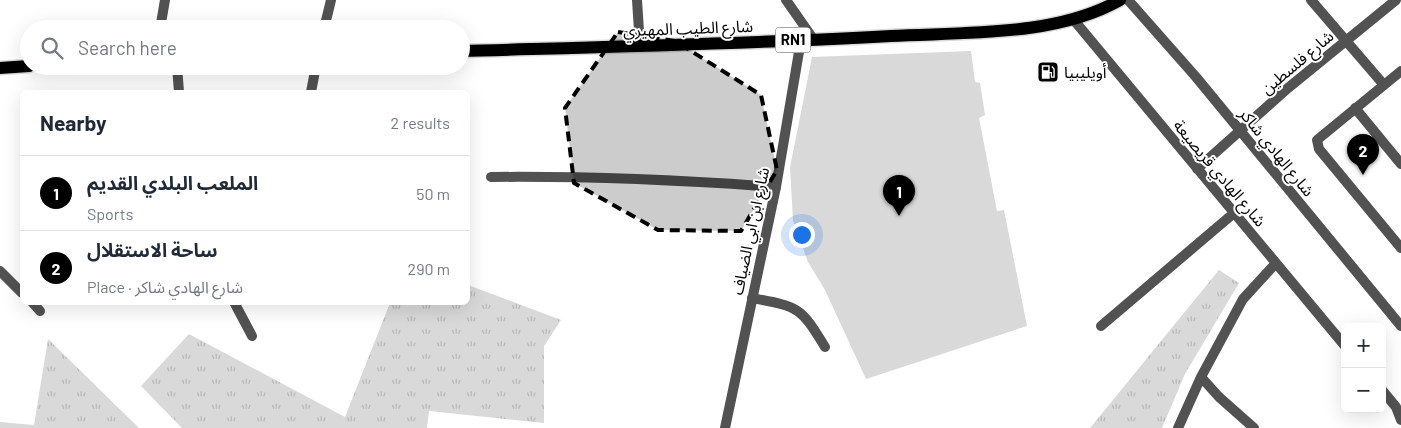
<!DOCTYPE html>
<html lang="en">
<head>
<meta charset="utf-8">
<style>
  body { margin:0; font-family:Barlow,"Noto Sans Arabic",sans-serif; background:#f2f2f3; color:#1f2937 }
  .controls { position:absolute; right:15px; bottom:15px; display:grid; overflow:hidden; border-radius:8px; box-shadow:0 5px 20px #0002 }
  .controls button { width:45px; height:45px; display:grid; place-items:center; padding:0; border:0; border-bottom:1px solid #e0e1e3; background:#fff; color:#1f2937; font:25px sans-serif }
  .you { position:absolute; left:801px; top:234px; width:18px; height:18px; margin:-12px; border:4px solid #fff; border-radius:50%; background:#1a73e8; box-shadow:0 0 0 8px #1a73e833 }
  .badge { display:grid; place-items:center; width:32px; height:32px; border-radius:50%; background:#000; color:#fff; font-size:16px; font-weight:700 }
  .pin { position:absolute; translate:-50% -41px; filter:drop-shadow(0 1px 2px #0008) }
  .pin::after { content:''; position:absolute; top:26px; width:18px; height:15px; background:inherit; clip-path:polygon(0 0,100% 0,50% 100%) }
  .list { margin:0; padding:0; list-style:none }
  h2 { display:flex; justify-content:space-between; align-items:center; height:65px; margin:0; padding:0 20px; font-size:21px }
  h2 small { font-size:16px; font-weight:400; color:#747a83 }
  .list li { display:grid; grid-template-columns:32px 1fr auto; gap:15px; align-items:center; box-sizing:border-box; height:75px; padding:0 20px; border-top:1px solid #e0e1e3 }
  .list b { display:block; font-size:19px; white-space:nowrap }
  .list p { margin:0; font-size:16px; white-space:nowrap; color:#747a83 }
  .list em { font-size:16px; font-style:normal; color:#747a83 }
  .icon { flex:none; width:28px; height:28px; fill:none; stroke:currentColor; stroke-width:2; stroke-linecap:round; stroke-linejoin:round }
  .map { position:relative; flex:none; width:1401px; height:428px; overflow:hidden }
  .search { position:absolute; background:#fff; box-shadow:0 5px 20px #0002; left:20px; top:20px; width:450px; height:55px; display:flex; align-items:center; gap:12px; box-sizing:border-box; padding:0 18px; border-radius:28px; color:#747a83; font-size:19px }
  .panel { position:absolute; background:#fff; box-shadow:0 5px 20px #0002; left:20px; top:90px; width:450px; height:215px; border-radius:8px }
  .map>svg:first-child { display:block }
  .grass { fill:url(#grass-tufts) }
  .pitch { fill:#d9d9d9 }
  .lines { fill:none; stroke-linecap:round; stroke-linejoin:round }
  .primary-casing { stroke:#dbdbdb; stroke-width:15 }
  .minor { stroke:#525252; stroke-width:10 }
  .tertiary { stroke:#525252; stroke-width:10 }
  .primary { stroke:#000; stroke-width:12 }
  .marked { fill:#000; fill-opacity:0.2; stroke:#000; stroke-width:4; stroke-dasharray:10 6; stroke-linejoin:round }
  .labels { text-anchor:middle; stroke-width:4; stroke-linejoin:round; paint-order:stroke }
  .shield { fill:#fff; stroke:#4c4c4c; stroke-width:1 }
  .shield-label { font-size:15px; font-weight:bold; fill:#000 }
  .street-label { font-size:16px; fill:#000; stroke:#fff }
  .poi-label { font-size:16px; fill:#000; stroke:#fff; text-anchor:start }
</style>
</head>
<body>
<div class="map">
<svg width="1401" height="428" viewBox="0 0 1401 428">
  <defs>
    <pattern id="grass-tufts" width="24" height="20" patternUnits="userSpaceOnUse" patternTransform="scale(1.25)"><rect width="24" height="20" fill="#d9d9d9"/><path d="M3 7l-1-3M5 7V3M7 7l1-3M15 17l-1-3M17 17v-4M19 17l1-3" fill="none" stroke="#b8b8b8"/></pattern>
  </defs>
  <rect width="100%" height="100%" fill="#fff"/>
  <path class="grass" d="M1219,270L1239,283L1185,374L1162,428H1090Z
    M468,285L561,320L544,346V423L429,411L427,428H182L141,386L189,334L345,417L390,303L468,302Z
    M48,339L139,428H0V422L34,425Z"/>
  <path class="pitch" d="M971,51L975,82L980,83L985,115L979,118L997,211L1004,210L1027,326L866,379L825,290L808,262L793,221L790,167L812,57Z"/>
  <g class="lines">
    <g class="primary-casing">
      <path id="primary" d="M461,51C605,47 748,44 891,36C964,32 1055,37 1120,0
        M0,68L29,66"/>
    </g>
    <path class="minor" d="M637,0L640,46
      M786,0L814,40
      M1128,0L1196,77L1401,326
      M1311,0L1384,85
      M1073,19L1345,346
      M160,29L165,0
      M324,29L331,0
      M177,66L179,92
      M1401,71L1317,140L1319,149L1401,248
      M311,92L316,66
      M1355,108L1401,164
      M1197,169L1288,88L1396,0
      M491,177C586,176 680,180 776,187
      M0,271L22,293
      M752,298C799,307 800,306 825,347
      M32,302L40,311
      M234,302L252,336
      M1101,326L1234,213
      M1201,377L1219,397L1254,428
      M1382,390L1396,407L1401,420
      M1178,428L1201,377L1243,299L1276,263"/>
    <path class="tertiary" d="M725,428L776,187L801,40"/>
    <use href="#primary" class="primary"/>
  </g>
  <path class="marked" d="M618,32L675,41L761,95L777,170L741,231L658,230L574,183L565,108Z"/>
  <defs>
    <g id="fuel-square" transform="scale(1.125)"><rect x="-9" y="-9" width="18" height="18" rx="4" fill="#000" stroke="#fff"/><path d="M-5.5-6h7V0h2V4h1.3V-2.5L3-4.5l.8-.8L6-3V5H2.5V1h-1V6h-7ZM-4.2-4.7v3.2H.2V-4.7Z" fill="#fff"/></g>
  </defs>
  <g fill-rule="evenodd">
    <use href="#fuel-square" x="1048" y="72"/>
  </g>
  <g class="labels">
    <rect class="shield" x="775.5" y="27.5" width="35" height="25" rx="4"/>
    <g class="shield-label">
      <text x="793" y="45">RN1</text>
    </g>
    <g class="street-label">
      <text transform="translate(688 28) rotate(-2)" y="6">شارع الطيب المهيري</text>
      <text transform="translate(1297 62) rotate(-40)" y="6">شارع فلسطين</text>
      <text transform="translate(1277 152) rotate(51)" y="6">شارع الهادي شاكر</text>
      <text transform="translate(1220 173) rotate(50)" y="6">شارع الهادي قريصيعة</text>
      <text transform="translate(750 231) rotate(-78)" y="6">شارع ابن ابي الضياف</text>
    </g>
    <g class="poi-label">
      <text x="1064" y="78">أويليبيا</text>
    </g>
  </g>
</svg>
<div class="controls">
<button>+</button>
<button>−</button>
</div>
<div class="you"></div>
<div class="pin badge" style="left:899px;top:216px">1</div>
<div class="pin badge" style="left:1363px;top:175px">2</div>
<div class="search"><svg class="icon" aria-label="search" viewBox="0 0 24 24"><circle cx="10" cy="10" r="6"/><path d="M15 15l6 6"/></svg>Search here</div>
<section class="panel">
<h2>Nearby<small>2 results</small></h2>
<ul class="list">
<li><span class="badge">1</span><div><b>الملعب البلدي القديم</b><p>Sports</p></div><em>50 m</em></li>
<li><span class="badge">2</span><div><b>ساحة الاستقلال</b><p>Place · شارع الهادي شاكر</p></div><em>290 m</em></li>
</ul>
</section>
</div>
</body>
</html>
